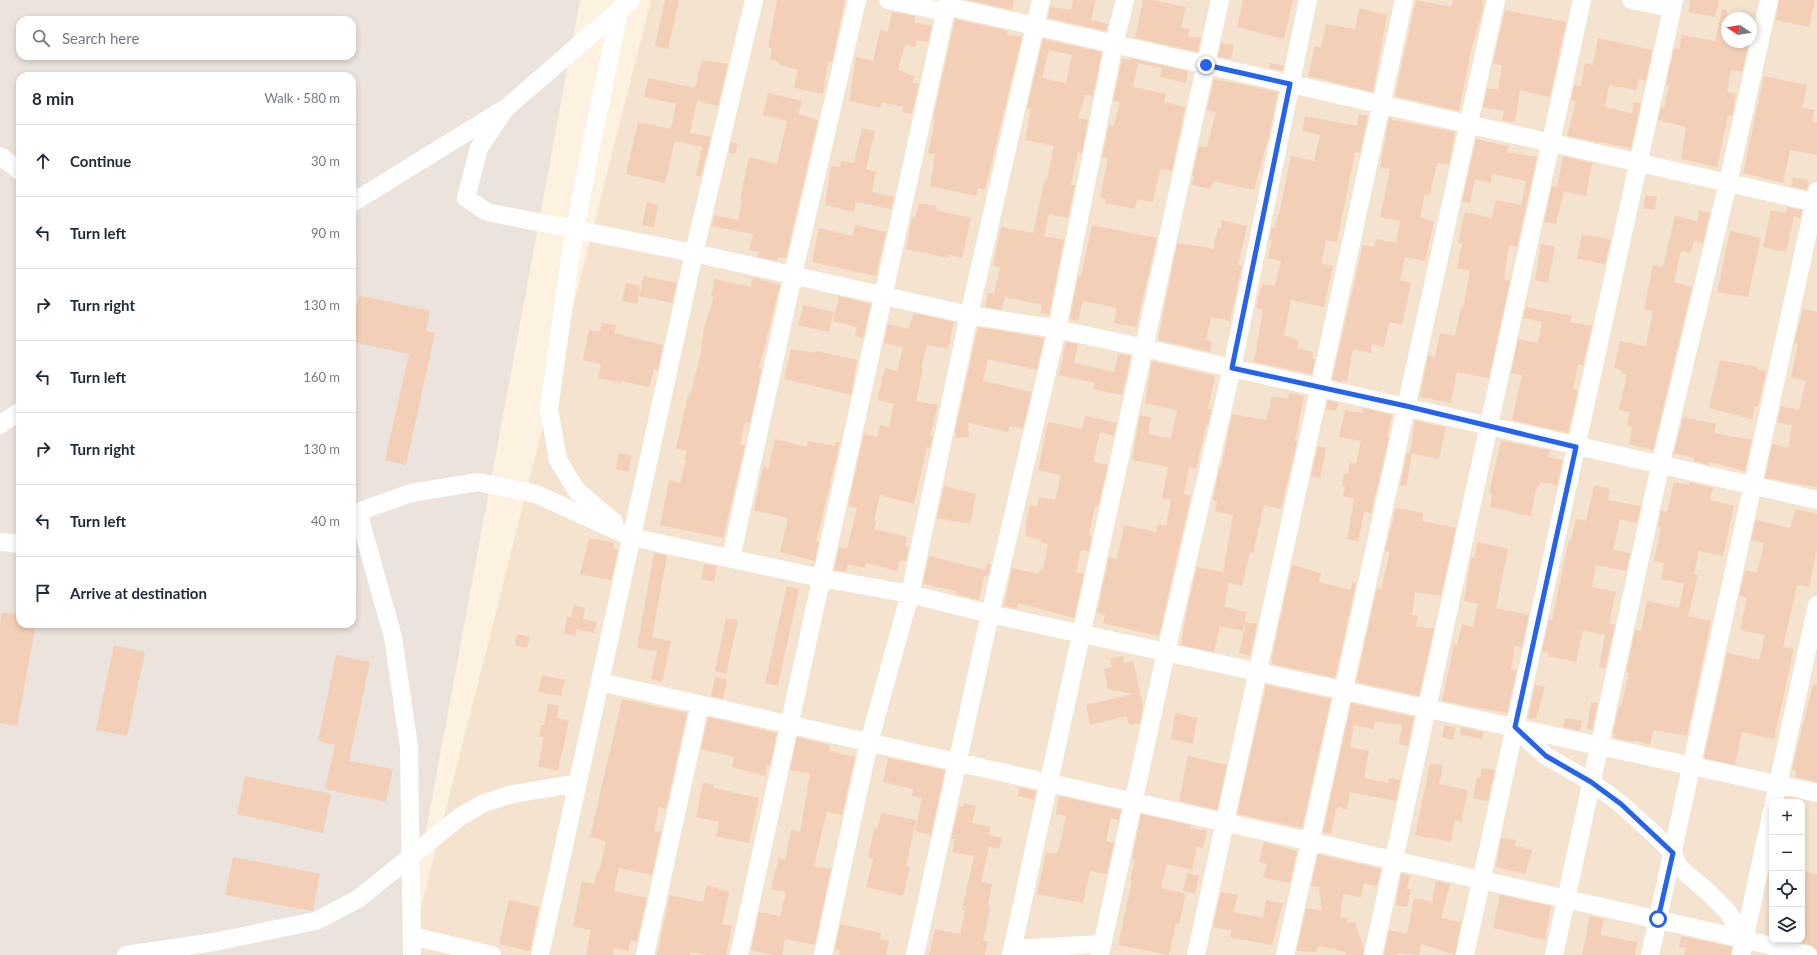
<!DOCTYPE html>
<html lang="en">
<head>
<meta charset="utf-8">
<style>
  body { margin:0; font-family:Lato,sans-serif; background:#f2f2f3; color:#1f2937 }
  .controls { position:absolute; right:12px; bottom:12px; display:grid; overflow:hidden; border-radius:8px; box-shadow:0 2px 6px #0003 }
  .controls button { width:36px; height:36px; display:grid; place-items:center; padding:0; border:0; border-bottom:1px solid #e0e1e3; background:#fff; color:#1f2937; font:20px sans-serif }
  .compass { position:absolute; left:1721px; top:12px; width:36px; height:36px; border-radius:50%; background:#fff; box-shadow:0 2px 6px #0003; rotate:282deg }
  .stop { position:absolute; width:12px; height:12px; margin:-9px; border:3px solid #2563eb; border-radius:50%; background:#fff }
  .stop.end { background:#2563eb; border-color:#fff; box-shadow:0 1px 4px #0008 }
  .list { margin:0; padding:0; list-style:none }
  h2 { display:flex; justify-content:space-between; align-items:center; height:52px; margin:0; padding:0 16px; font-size:17px }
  h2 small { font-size:13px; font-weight:400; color:#747a83 }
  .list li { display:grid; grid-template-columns:26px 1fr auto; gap:12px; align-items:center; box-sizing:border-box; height:72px; padding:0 16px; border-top:1px solid #e0e1e3 }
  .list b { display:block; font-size:15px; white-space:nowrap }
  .list em { font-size:13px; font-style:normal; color:#747a83 }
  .icon { flex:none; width:22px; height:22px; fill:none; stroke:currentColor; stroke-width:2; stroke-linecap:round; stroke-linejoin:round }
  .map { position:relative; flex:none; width:1817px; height:955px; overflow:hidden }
  .search { position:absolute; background:#fff; box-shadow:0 2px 6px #0003; left:16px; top:16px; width:340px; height:44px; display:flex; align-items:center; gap:10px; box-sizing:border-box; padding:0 14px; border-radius:12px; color:#747a83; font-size:15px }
  .panel { position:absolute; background:#fff; box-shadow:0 2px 6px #0003; left:16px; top:72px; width:340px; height:556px; border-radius:12px }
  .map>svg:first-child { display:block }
  .residential { fill:#f4e3cf; fill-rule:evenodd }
  .industrial { fill:#ebe3dc; fill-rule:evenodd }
  .building { fill:#f3cfb7; fill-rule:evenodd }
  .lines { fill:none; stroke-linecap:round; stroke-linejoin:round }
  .minor { stroke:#fff; stroke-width:18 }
  .route { stroke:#2563eb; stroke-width:5 }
</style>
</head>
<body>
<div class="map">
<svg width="1817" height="955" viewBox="0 0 1817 955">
  <rect width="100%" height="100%" fill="#fdf1e0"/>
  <path class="residential" d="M651,0H1817V955H409ZM1727,18H1751V42H1727ZM1772,802H1802V940H1772Z"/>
  <path class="industrial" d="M0,0H580L403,955H0ZM20,20H352V56H20ZM20,76H352V624H20Z"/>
  <path class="building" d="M665,0H679L668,49L655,46Z
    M777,0H845L832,62L828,61L823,94L794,88L798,70L779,65L780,62L770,60L772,48L768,47Z
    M967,0H1014L1012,10Z
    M1073,0H1096L1091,20L1108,24L1106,31L1048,18L1050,7L1071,10Z
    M1143,0H1153L1186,7L1181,27L1189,29L1188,36L1201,38L1198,52L1135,38Z
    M1243,0H1293L1284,39L1237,27Z
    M1416,0L1451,7L1453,0H1483L1482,6H1484L1471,50L1459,111L1395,96Z
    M1691,0H1719L1715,17L1688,12Z
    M1779,0H1815L1809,27L1776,20Z
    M1359,8L1387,15L1373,92L1308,76L1315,46L1321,48L1326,24L1355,29Z
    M1722,9L1727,10V42H1749L1742,72L1731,70L1727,92L1736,94L1732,116L1728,115L1717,167L1681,159L1686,127L1658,120L1661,107L1664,108L1669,86L1666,85L1674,48L1679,49L1682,35L1715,41Z
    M1505,10L1566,22L1550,97L1520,90L1515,122L1502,120L1504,111L1483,107L1487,88L1498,90L1502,65L1493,63Z
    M892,12L915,16L914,22L932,26L928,42L917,40L915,47L905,45L898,70L915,76L913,83L919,84L912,114L902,112L903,107L882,102L880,108L849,101L856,57L873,61L880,30L888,32Z
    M955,19L1008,31L1007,34L1022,37L985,190L978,188L976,196L930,186L935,154L928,153L935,120L933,119Z
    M1598,38L1652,50L1646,81L1639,79L1636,90L1609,85L1605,107L1632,113L1634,102L1641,103L1631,148L1567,136L1576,101L1571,100L1574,85L1581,86L1585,63L1593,65Z
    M1043,39L1102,52L1093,96L1085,95L1078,118L1088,120L1082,153L1078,152L1071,185H1075L1068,218L1049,214L1044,236L1064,240L1049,315L1040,313L1042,305L1005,297L1002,310L985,307L988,293L994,294L1000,267L993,266L1001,227L1033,233L1042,191L1045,180H1047L1054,146L1025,140L1031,109L1027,108ZM1049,50L1072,55L1066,83L1042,78Z
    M1221,43L1234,45L1231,59L1218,57Z
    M1130,58L1188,71L1186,83L1160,77L1162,68L1138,63L1133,87L1166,94L1164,102L1185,107L1172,171L1160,169L1153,202L1137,199L1135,209L1105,203L1106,199L1100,198L1108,158L1102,157L1109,125L1114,126L1120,102L1113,101L1122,59L1130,60Z
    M702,60L728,64L718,106L697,101L690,133L711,137L701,176L696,175L702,147L675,141L665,183L626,174L638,122L671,129L676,104L644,97L648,78L695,88Z
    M1270,63L1284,66L1283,71L1269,68Z
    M1764,76L1807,85L1802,108L1815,110L1812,122L1817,123V155L1790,150L1783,183L1743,173Z
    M1214,79L1278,92L1269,135L1254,190L1213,181L1211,189L1192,185L1194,176H1192L1199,146L1207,147L1216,112L1207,110Z
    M768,93L802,101L798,114L818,120L786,258L778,257L777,261L758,257L759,252L749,250L753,234L712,226L714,215L738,220L742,200L740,199L749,157L777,164L787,121L763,115Z
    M1359,114L1368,116L1360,153L1355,152L1337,242L1326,240L1321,264L1333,266L1324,307L1291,300L1284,335L1299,340L1297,348L1313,352L1312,359H1315L1312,374L1254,362L1263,310L1256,308L1262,284L1275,286L1281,261L1268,258L1272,240L1269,239L1272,227L1275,228L1278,214L1279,215L1291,156L1314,161L1320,135L1302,131L1305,116L1357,126Z
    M1389,119L1455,132L1449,164L1437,163L1430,195L1425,194L1420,217L1434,222L1425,261L1405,257L1400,280L1411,283L1402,325L1389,322L1384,347L1372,344L1371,353L1353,349L1347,381L1342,380V382L1332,380L1363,245L1374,247L1376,239L1396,243L1400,221L1380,217L1390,169L1380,167Z
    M862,128L875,131L866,169L876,172L872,192L894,197L891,209L856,202L854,212L825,205L831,166L840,167L841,161L854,163Z
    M1476,139L1509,146L1507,152L1537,157L1517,247L1509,245L1504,279L1510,281L1489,378L1457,372L1451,403L1420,397L1428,355L1435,357L1440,333L1455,336L1461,307L1463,308L1470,271L1457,268L1462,244L1458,243L1465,212L1492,218L1496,200L1521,205L1526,181L1492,174L1491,183L1475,179L1470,203L1462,201Z
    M731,142L738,144L735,154L729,153Z
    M1563,156L1592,163L1586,196L1564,191L1556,224L1544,222L1552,186L1557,187Z
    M1793,177L1808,180L1807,182L1809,183L1806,190L1791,186Z
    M1646,195L1657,197L1654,210L1643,208Z
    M647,202L658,205L654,227L642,225Z
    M919,203L936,206V210L971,218L962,258L950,255L949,258L906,249L912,217L915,218Z
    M1787,207L1802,210L1800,218L1794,216L1786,252L1763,247L1771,210L1786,213Z
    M1699,210L1710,213L1703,243L1694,241L1691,253L1681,251L1674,282L1692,287L1653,450L1629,444L1632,427L1627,426L1630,412L1619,410L1627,375L1621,373V370L1614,368L1620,341L1646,346L1653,311L1644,310L1653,265L1663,267L1675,216L1697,221Z
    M1222,220L1247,226L1238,265L1242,266L1230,321L1211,317L1206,340L1212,342L1210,352L1158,340L1177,244H1187L1213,249L1218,228L1221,229Z
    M855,225L886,232L876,276L812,262L819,228L852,236Z
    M1092,225L1157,238L1136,327L1114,323L1117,308L1083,301L1078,321L1070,319L1078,276H1081Z
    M1730,231L1761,238L1748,297L1717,292Z
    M1582,234L1611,240L1605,264L1577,259Z
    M1541,244L1555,247L1548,283L1535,280Z
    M644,276L677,283L672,303L639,296Z
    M753,277L780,285L759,368L762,369L750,423L745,422L740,444L745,445L723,538L660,525L669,480L680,483L686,460H684L687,451L676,448L688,396H690L700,357L704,328L714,296H711L715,279L751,287Z
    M626,283L640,286L637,304L622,301Z
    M359,295L430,311L426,331L435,333L406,465L385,460L409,354L352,342V318H354Z
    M839,296L871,304L863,338L855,336L857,327L833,321Z
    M803,305L834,312L829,332L798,325Z
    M1526,307L1572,316L1570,322L1592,326L1583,365L1578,364L1573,389L1578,390L1568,433L1512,420L1522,375L1511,373L1518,339L1538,343L1542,322L1523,318Z
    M1803,309L1817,312V487L1765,478L1772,444L1788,448L1792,425L1777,422L1781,406L1799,410L1806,381L1791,377L1798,344L1794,343Z
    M914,313L954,322L948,349L927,345L921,368L923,369L916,401L938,405L930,436H933L930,448L927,447L914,504L880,495L874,521H876L874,529L907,537L905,546L909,547L906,561L900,560L897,571L866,563L865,568L848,564L846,572L834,570L839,547L847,549L857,508L848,506L864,434L877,437L880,425L889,427L894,404L877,400L885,368L897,371L903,347L884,343L888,324L908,329Z
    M602,323L616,325L614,333L663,345L658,370L654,369L649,387L622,381L621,383L598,378L601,364L583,360L589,330L600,332Z
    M978,327L1044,338L1037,370L988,359L983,381L1032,392L1023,428L1010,426L1008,432L968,423L969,437L956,438L955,431Z
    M1066,342L1078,344L1074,363L1114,372L1118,354L1131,356L1122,395L1093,389L1095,383L1059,375Z
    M791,349L815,353L816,351L857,360L851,395L784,379Z
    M1720,360L1757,367V369L1766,371L1758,407L1755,406L1752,419L1709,408Z
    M1152,361L1215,376L1208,409H1212L1208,425H1206L1196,469L1189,467L1184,494L1191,495L1159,636L1103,623L1105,615L1097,613L1109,557L1117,559L1124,525L1156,532L1158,524L1166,526L1171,500L1162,498L1168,467L1132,460L1140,415L1151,417L1148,434L1171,439L1177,410L1145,403Z
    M1289,393L1304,396L1295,441H1297L1281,509L1264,505L1253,553L1250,552L1242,586L1229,583L1224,607L1247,612L1243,631L1220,626L1214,652L1181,645L1186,614L1197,567L1223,572L1233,515L1215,511L1217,501L1213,500L1219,469H1221L1232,414L1266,420L1272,396L1288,399Z
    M1328,400L1338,403L1336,411L1326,409Z
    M1363,408L1392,415L1387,437L1389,438L1371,513L1364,512L1358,541L1347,539L1354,499L1343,496L1345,487L1342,486L1344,474L1348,473L1350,462L1356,464L1361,441L1339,437L1345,410L1362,413Z
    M1085,416L1117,423L1114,436L1100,432L1093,462L1108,465L1098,507L1095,506L1089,535L1092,536L1089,551L1081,550L1076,572L1084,574L1074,618L1018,603L1017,609L1004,606L1012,568L1039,574L1040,569L1043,570L1048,544L1040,542L1041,540L1026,536V522L1030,505L1037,507L1039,497L1055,500L1061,475L1038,470L1048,422L1082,429Z
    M1683,417L1716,424L1714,433L1752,440L1745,471L1709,462L1708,465L1694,461V458L1674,453Z
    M1415,421L1446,427L1439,459L1410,453Z
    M775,439L807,447L808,441L835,446L836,442L840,443L816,542H819L815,561L780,552L788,518L754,510L763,467L768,469Z
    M1501,441L1550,450L1548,457L1563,460L1557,485L1540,482L1535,492L1531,516L1490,507L1492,494L1489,493Z
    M1318,446L1326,448L1320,478L1311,476Z
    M619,453L632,456L628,472L616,469Z
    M1407,453L1412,454L1406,486L1400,485Z
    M1674,482L1689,485V482L1713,488L1710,500L1734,506L1723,556L1699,551L1694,574L1698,575L1688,616L1711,621L1687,736L1653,730L1650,745L1634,740V742L1614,738L1615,733H1613L1619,706L1621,707L1629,673H1626L1635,630L1641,631L1647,601L1679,608L1684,584L1661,579L1664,563L1654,561L1661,528L1658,527L1661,510L1667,512Z
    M1594,485L1610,489L1608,500L1641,506L1637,523L1620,519L1613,550L1630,553L1626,571L1596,565L1592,587L1616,592L1609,623L1615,625L1605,668L1599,667L1605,635L1583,630L1576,662L1548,656L1549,653L1542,651L1549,619L1552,620L1569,539L1571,540L1576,519L1586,521Z
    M944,486L976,494L970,524L937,518Z
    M1396,508L1424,513L1422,521L1456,528L1441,596L1415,592L1412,615L1418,616L1416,626L1434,629L1419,696L1356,682L1377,588L1381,589L1390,552L1385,551Z
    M1796,509L1817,514V549L1809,587L1797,585L1783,647L1794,649L1774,739L1742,732L1735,765L1704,758L1727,653L1759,660L1765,635L1740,630L1747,598L1739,596L1745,570L1757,573L1764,543L1751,540L1756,520L1790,528Z
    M589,538L614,543L613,548L618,550L611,580L580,574Z
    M1478,542L1508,549L1496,608L1529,615L1522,648L1515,646L1511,669L1517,670L1507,713L1442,701L1454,644L1457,645L1462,624L1473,627L1478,604L1464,601L1471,558H1474Z
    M654,553L667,556L652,637L671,641L662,682L651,679L657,651L637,648Z
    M929,556L985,570L987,563L991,564L988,576H984L979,600L955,594L956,591L923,584Z
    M704,564L717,566L714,582L701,579Z
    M1292,565L1321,573L1319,582L1351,590L1352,582L1356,583L1335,678L1272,664V662L1271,661Z
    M787,586L799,589L778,686L765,683Z
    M574,605L585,608L583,619L597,622L594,633L576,629L575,636L564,634L567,616L571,617Z
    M2,612L20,615V624H36L17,726L0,723V624Z
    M726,618L738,620L726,674L715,671Z
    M1246,622L1257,624L1250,656L1239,653Z
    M517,634L530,637L527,648L515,645Z
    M114,645L145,652L127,736L96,730Z
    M336,655L370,662L349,761L393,769L386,802L325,789L335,745L318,741Z
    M1123,656L1124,663L1133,661L1143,706L1140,723L1129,725L1126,716L1090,725L1086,705L1133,694L1108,689L1104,669L1112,667L1110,658Z
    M542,675L565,680L561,696L538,692Z
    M715,677L727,679L723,699L711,696Z
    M1813,684L1817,685V782L1795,777L1796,771L1792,770Z
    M1266,685L1331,699L1302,828L1237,814Z
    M1535,685L1545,687L1536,719L1528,718Z
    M622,699L687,713L666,809L659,807L654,831L661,832L652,875L619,868L614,891L647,898L637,941L631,940L628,951L614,948L613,955H586L591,930L573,926L582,881L594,884L597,871L599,872L606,841L590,837Z
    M1591,702L1598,703L1592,730L1587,729Z
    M1351,703L1414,717L1408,746L1399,744L1402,725L1375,721L1373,729L1354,725L1350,747L1369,751L1364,778L1388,783L1389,778L1400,780L1396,801L1350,792L1347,809L1338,807L1336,810L1331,834L1323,832Z
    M548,704L559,706L557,718L569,721L558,771L538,766L544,737L539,736L541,725H544Z
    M1175,713L1197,718L1193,744L1171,739Z
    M708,717L777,733L770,766L767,765L765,776L732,767L734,757L701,749Z
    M1565,718L1582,721L1580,731L1563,727Z
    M1445,725L1456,728L1453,740L1442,737Z
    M1461,727L1483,732L1482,739L1460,735Z
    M797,737L830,745L829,751L855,757L842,815L827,812L819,844L814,866L831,869L815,945L785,939L782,955H773L751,950L759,912L780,916L786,892L771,889L775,871H776L779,858L785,860L791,830L800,832L810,774L790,770Z
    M1188,756L1227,765L1217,810L1179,801Z
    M888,758L945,770L931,835L915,831L922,798L912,796L913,789L883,782Z
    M1430,764L1443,765L1439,784L1468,790L1461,822L1455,820L1451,842L1415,835Z
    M1482,768L1495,770L1488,801L1473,798L1477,777L1480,778Z
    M245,776L331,794L323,833L237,814Z
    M703,783L714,785V788L759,798L749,843L716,836L719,822L696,817Z
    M1019,787L1036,791L1034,800L1018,796Z
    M1059,796L1121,810L1119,820L1111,818L1106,841L1114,843L1107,874L1090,871L1083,903L1037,894L1046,852L1057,854L1058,850H1059L1066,816L1056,814Z
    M964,803L976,806L972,823L990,827L989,835L1002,838L999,849L989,847L981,882L992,884L988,905L991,906L983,940L988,941L985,955H929L935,929L960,934L965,911L962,910L974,856L952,852L955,839H951L959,806L963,807Z
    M881,813L916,820L906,866L910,867L903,896L866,887L873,859L868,858L874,829L877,830Z
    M1141,814L1191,825L1190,828L1207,831L1203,848L1197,847L1192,870L1167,864L1161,888L1186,894L1179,924L1176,923L1169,955L1118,945L1132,881L1130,880L1135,860L1132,859Z
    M1501,838L1516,840L1515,846L1532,850L1525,874L1496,867Z
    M1264,842L1297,851L1290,883L1263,878L1267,864L1259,862Z
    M1318,854L1381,869L1377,886L1364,883L1361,897L1343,894L1340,917L1348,918L1347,922L1355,923L1364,949L1363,955H1346V952L1318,946L1317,952L1297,951L1306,908L1322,911L1319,887L1311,886Z
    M233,857L320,874L313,911L225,895Z
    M1802,871L1817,874V950L1811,945L1800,942L1802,940Z
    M1187,873L1199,876L1195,894L1183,891Z
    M1401,874L1410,876L1407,889H1411L1407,907L1396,905Z
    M1436,881L1450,884L1441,918L1461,922L1455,955L1421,944L1419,955L1397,953V955H1384L1389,930L1407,934L1414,898L1432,902Z
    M707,885L729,892L722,924L732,926L726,955H706L691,952L690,955H657L670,895L703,902Z
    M1221,892L1238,895L1233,912L1263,918L1266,900L1283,903L1272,945L1233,938L1230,937L1231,930L1213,927Z
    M1500,895L1551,906L1545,940L1493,928Z
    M509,900L539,907L530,951L499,944Z
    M1590,916L1604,919L1600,935L1637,942L1635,955H1582Z
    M840,924L881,933L880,939L889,941L886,955H839L840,950L835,949Z
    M1681,936L1732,947L1731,955H1684L1686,948L1679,947Z"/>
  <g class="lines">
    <path class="minor" d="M631,0L505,109L479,148L466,198L487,212L694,253L969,315L1057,329L1144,348L1817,500
      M888,0L945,12
      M1631,0L1672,8
      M946,6L1817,203
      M0,156L20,171
      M352,203L501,111
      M0,425L20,411
      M358,512L393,637L409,747L412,955
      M352,514L411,493L478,482L536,494L631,537L821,578L910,594L990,614L1817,793
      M614,522L577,491L558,460L549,409L571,253L589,156L620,8
      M0,542L20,544
      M731,558L793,275L857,0
      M600,682L1744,939L1808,955
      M1515,728L1546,756L1591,782L1621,804L1655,835L1673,853L1678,866L1708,892L1728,912L1744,939
      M1774,802L1817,605
      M412,936L492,955
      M1013,949L1102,944
      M126,955L214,942L316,921L358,899L461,816L484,803L513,794L578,783
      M540,955L694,253L754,0
      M645,955L700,704
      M739,955L948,0
      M823,955L869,742L910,594L969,315L1041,0
      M915,955L990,614L1057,329L1114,44L1125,0
      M1011,955L1220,0
      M1100,955L1166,652L1232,368L1308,0
      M1196,955L1404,0
      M1285,955L1496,0
      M1373,955L1582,0
      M1465,955L1674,0
      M1554,955L1660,466L1728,183L1769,0
      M1650,955L1817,191
      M1741,955L1772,811"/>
  </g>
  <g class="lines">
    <path class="route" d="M1206,65L1290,84L1232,368L1406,406L1576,447L1515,727L1546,756L1591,782L1621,804L1673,853L1658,919"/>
  </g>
</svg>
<div class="controls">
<button>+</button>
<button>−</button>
<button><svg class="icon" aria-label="locate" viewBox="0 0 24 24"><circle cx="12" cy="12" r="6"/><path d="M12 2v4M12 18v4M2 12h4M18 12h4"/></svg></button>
<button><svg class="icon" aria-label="layers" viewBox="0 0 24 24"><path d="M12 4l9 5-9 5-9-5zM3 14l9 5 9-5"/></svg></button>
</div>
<svg class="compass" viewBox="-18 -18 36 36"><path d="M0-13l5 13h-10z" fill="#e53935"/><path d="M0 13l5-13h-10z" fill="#747a83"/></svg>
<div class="stop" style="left:1658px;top:919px"></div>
<div class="stop end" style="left:1206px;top:65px"></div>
<div class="search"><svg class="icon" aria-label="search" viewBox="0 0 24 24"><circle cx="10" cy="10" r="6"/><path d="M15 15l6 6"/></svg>Search here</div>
<section class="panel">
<h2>8 min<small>Walk · 580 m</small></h2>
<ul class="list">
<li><svg class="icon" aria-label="ahead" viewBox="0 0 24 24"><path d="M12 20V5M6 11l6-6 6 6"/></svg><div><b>Continue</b></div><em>30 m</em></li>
<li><svg class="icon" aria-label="left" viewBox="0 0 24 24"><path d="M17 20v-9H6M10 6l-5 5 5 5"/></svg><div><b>Turn left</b></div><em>90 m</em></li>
<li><svg class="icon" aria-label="right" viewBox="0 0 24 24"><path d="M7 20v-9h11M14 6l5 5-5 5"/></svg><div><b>Turn right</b></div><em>130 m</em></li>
<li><svg class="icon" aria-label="left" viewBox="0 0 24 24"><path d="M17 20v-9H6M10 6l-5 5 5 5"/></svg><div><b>Turn left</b></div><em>160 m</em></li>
<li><svg class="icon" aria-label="right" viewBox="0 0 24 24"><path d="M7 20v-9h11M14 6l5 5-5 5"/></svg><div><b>Turn right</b></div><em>130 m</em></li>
<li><svg class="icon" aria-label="left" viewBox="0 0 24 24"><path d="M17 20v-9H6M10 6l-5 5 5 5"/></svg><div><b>Turn left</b></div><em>40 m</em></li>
<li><svg class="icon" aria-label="arrive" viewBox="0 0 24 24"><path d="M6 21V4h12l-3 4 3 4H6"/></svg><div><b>Arrive at destination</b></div></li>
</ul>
</section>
</div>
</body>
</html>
